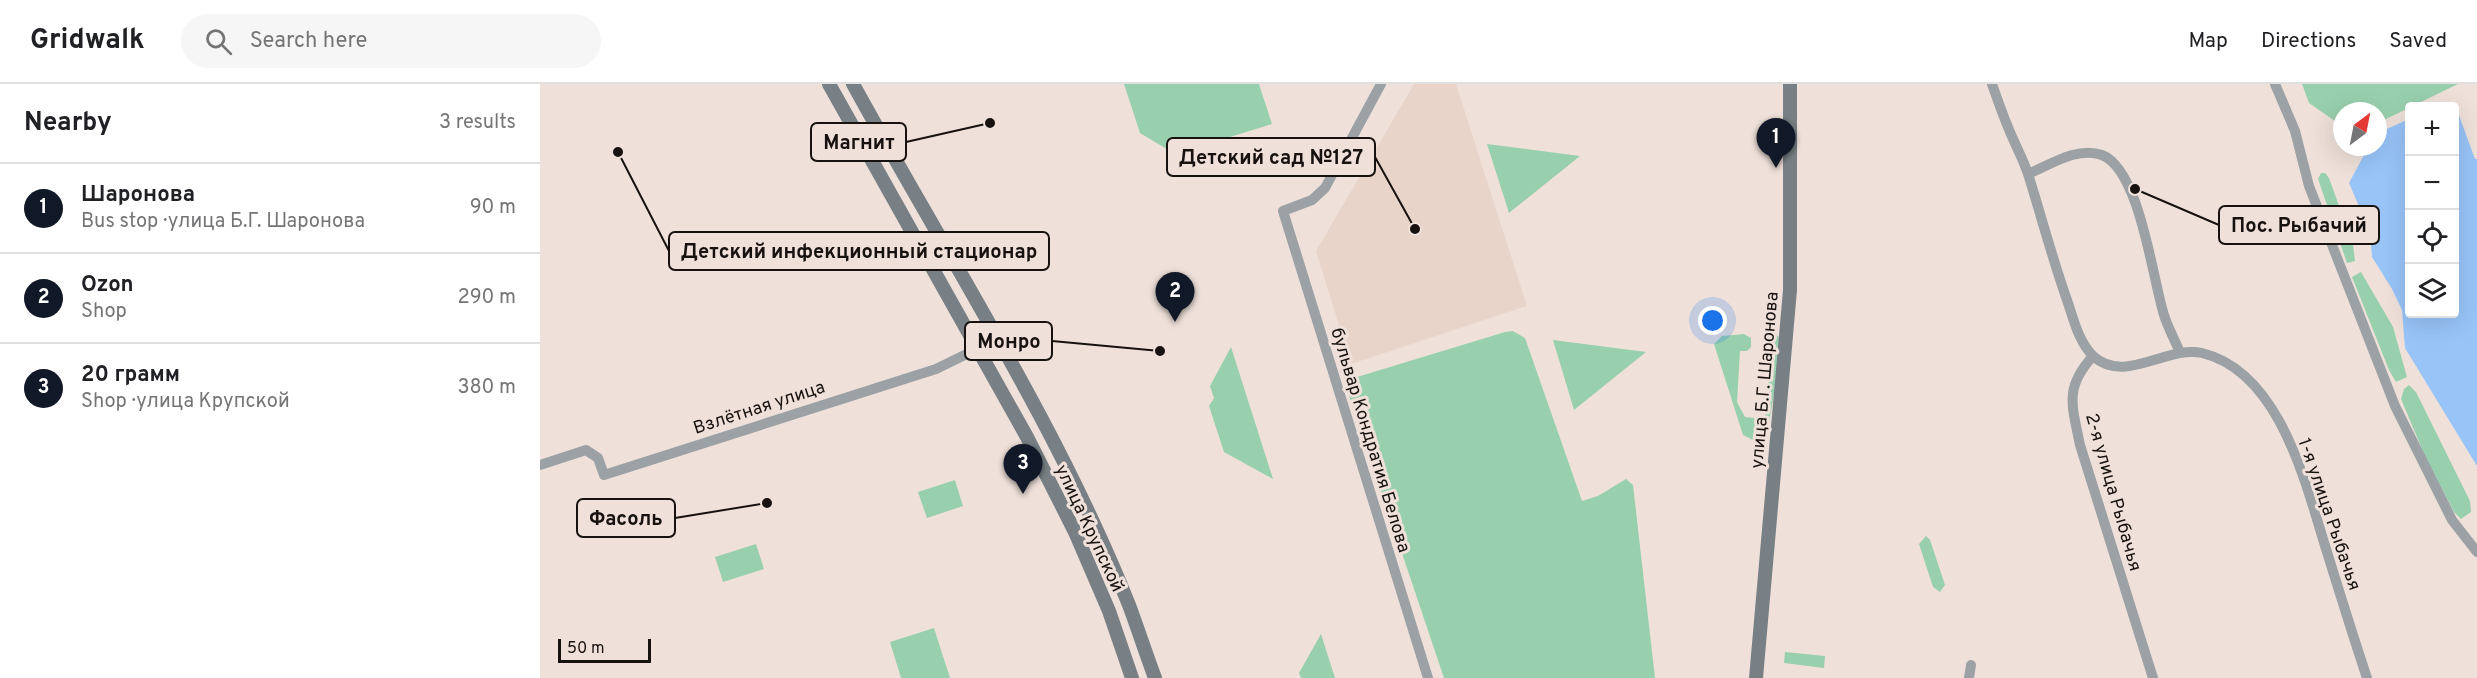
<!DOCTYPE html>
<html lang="en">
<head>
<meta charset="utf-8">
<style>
  body { margin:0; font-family:Overpass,sans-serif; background:#f6f6f6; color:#202124 }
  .controls { position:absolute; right:18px; top:18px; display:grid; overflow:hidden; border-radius:6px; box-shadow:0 6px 24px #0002 }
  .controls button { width:54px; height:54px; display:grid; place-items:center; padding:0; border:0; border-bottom:2px solid #e0e0e0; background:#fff; color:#202124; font:30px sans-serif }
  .compass { position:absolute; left:1793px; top:18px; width:54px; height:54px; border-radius:50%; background:#fff; box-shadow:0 6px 24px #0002; rotate:32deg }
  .scale { position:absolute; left:18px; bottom:15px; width:93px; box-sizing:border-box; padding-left:6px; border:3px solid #171210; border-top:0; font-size:16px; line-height:21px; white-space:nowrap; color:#171210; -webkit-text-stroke:4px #efe1da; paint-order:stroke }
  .you { position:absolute; left:1173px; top:237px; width:21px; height:21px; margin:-15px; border:4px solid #fff; border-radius:50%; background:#1a73e8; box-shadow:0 0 0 9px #1a73e833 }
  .badge { display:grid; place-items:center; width:39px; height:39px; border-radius:50%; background:#111827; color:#fff; font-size:20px; font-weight:700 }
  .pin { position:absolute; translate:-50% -50px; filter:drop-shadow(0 2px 3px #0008) }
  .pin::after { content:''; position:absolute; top:32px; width:21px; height:18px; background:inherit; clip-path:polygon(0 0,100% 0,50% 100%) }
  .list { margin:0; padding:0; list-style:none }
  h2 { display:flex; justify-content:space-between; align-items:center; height:78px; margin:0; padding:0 24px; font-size:26px }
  h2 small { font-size:20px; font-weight:400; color:#757577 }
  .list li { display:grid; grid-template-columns:39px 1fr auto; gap:18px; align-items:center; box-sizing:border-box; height:90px; padding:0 24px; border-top:2px solid #e0e0e0 }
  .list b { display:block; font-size:22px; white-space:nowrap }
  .list p { margin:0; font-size:20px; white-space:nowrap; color:#757577 }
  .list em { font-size:20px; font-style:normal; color:#757577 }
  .icon { flex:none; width:33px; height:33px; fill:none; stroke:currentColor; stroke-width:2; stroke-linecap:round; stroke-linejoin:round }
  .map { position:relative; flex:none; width:1937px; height:594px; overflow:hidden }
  header { display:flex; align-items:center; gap:36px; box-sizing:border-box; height:84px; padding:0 30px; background:#fff; border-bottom:2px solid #e0e0e0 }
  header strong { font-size:28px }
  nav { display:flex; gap:33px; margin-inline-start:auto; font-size:21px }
  .search { width:420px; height:54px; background:#f6f6f6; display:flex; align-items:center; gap:15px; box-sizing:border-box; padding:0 21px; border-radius:33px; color:#757577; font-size:22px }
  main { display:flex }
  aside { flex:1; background:#fff }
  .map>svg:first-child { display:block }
  .built { fill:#e9d4c9 }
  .green { fill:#98d0ae }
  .water { fill:#98c4f8 }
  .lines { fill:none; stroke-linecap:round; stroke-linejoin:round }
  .minor { stroke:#9ba1a4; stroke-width:10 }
  .tertiary { stroke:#9ba1a4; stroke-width:12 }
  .secondary { stroke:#788085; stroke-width:14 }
  .labels { text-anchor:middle; stroke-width:6; stroke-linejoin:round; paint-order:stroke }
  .street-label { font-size:18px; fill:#171210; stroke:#efe1da }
  .leader { fill:none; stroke:#171210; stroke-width:2 }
  .callout-dot { fill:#171210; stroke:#efe1da; stroke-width:2 }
  .callout { fill:#efe1da; stroke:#171210; stroke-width:2 }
  .callout-label { font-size:20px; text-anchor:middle; font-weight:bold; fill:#171210 }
</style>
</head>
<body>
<header>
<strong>Gridwalk</strong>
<div class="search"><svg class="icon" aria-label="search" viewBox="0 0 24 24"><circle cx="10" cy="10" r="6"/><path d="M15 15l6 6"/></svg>Search here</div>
<nav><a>Map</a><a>Directions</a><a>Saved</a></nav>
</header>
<main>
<aside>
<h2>Nearby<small>3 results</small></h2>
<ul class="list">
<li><span class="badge">1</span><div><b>Шаронова</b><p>Bus stop · улица Б.Г. Шаронова</p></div><em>90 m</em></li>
<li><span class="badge">2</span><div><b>Ozon</b><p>Shop</p></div><em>290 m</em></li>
<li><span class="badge">3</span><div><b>20 грамм</b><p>Shop · улица Крупской</p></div><em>380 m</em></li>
</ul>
</aside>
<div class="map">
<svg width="1937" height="594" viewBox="0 0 1937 594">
  <rect width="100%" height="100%" fill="#efe1da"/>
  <path class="built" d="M874,0H916L987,222L811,280L776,167Z"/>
  <path class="green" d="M584,0H719L732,40L635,70L600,49Z
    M1762,0H1918L1846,35L1838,36V27H1802V42L1769,19Z
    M947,60L1040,72L969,129Z
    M1781,89H1785L1789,94L1813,161L1815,177L1807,179L1778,95Z
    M1821,188L1853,243L1867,293L1856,298L1849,286L1812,193Z
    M973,247L985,254L1042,417L1058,412L1086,395L1093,401L1115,594H904L804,297L965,248Z
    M1232,247L1240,254L1234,310L1227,350L1225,355L1217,358L1203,351L1174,260L1182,252L1204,250L1211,254V263L1207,267H1200L1197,318L1205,333L1225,335L1231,269H1225C1222,261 1223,255 1227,248Z
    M1013,256L1106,268L1034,326Z
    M691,263L733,395L684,368L669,322L674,314L670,302Z
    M1869,301L1876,308L1930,417L1931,428L1921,435L1914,428L1885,372L1861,315L1864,305Z
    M415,396L423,422L387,434L378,408Z
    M1386,452L1390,456L1405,501L1400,508L1393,503L1379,460Z
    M216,460L224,485L183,498L175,473Z
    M394,544L410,594H361L350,558Z
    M781,550L795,594H761L759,589Z
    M1245,568L1285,572L1284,584L1244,579Z"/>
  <path class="water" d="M1915,23H1916L1935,75H1937V382L1865,264L1862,226L1852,205L1832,173L1830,148L1809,99L1824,71L1822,63H1838V49L1869,35L1870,230H1914Z"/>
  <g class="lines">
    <path class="minor" d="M841,0L785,104L772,116L743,127L888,594
      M1452,0C1457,14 1462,29 1468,43C1474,59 1484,76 1489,93C1502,135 1513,177 1528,219C1534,237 1539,258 1553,272C1585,301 1627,261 1662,269C1741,288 1766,402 1787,468C1800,510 1813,552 1827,594
      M1735,0L1755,47L1769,102L1855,322L1912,436L1937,468
      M1488,90C1510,81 1537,62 1562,71C1600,86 1612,193 1624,231C1628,244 1635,256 1640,269
      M1553,272C1524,304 1532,321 1540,361L1613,594
      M0,381L46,366L58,374L64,391L396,285L437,265
      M1429,594L1431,581"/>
    <path class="tertiary" d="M437,265L457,253"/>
    <path class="secondary" d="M289,0L487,353L535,448L569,527L592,594
      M313,0C407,172 516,338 589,521C598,545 606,570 615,594
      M1216,594L1250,206V0"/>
  </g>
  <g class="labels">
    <g class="street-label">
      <text transform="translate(1224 296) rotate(-85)" y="6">улица Б.Г. Шаронова</text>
      <text transform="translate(219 323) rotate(-18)" y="6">Взлётная улица</text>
      <text transform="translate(831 356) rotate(73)" y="6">бульвар Кондратия Белова</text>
      <text transform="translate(1574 408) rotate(74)" y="6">2-я улица Рыбачья</text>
      <text transform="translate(1790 430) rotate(71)" y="6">1-я улица Рыбачья</text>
      <text transform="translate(550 444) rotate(65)" y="6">улица Крупской</text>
    </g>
  </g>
  <path class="leader" d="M450 39L366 58M875 145L835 73M1595 105L1679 141M78 68L129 167M620 267L512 257M227 419L135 434"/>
  <g class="callout-dot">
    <circle cx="450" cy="39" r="6"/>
    <circle cx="875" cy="145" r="6"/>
    <circle cx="1595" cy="105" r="6"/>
    <circle cx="78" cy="68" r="6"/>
    <circle cx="620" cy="267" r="6"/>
    <circle cx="227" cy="419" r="6"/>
  </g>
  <g class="callout">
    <rect x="271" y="39" width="95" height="38" rx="6"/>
    <rect x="627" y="54" width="208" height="38" rx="6"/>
    <rect x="1679" y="122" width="160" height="38" rx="6"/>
    <rect x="129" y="148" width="380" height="38" rx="6"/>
    <rect x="425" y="238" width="87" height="38" rx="6"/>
    <rect x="37" y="415" width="98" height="38" rx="6"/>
  </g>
  <g class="callout-label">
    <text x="319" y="65">Магнит</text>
    <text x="731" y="80">Детский сад №127</text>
    <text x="1759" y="148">Пос. Рыбачий</text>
    <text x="319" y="174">Детский инфекционный стационар</text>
    <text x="469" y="264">Монро</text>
    <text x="86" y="441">Фасоль</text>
  </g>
</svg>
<div class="controls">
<button>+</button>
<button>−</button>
<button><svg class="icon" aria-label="locate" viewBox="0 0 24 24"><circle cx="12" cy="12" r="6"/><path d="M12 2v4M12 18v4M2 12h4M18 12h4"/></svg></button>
<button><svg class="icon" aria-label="layers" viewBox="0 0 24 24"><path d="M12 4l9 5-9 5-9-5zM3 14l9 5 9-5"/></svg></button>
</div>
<svg class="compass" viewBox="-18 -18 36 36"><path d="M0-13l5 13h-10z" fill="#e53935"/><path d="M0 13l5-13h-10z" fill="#757577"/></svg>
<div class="scale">50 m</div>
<div class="you"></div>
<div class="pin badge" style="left:1236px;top:84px">1</div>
<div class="pin badge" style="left:635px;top:238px">2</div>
<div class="pin badge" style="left:483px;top:410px">3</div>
</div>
</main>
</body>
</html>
